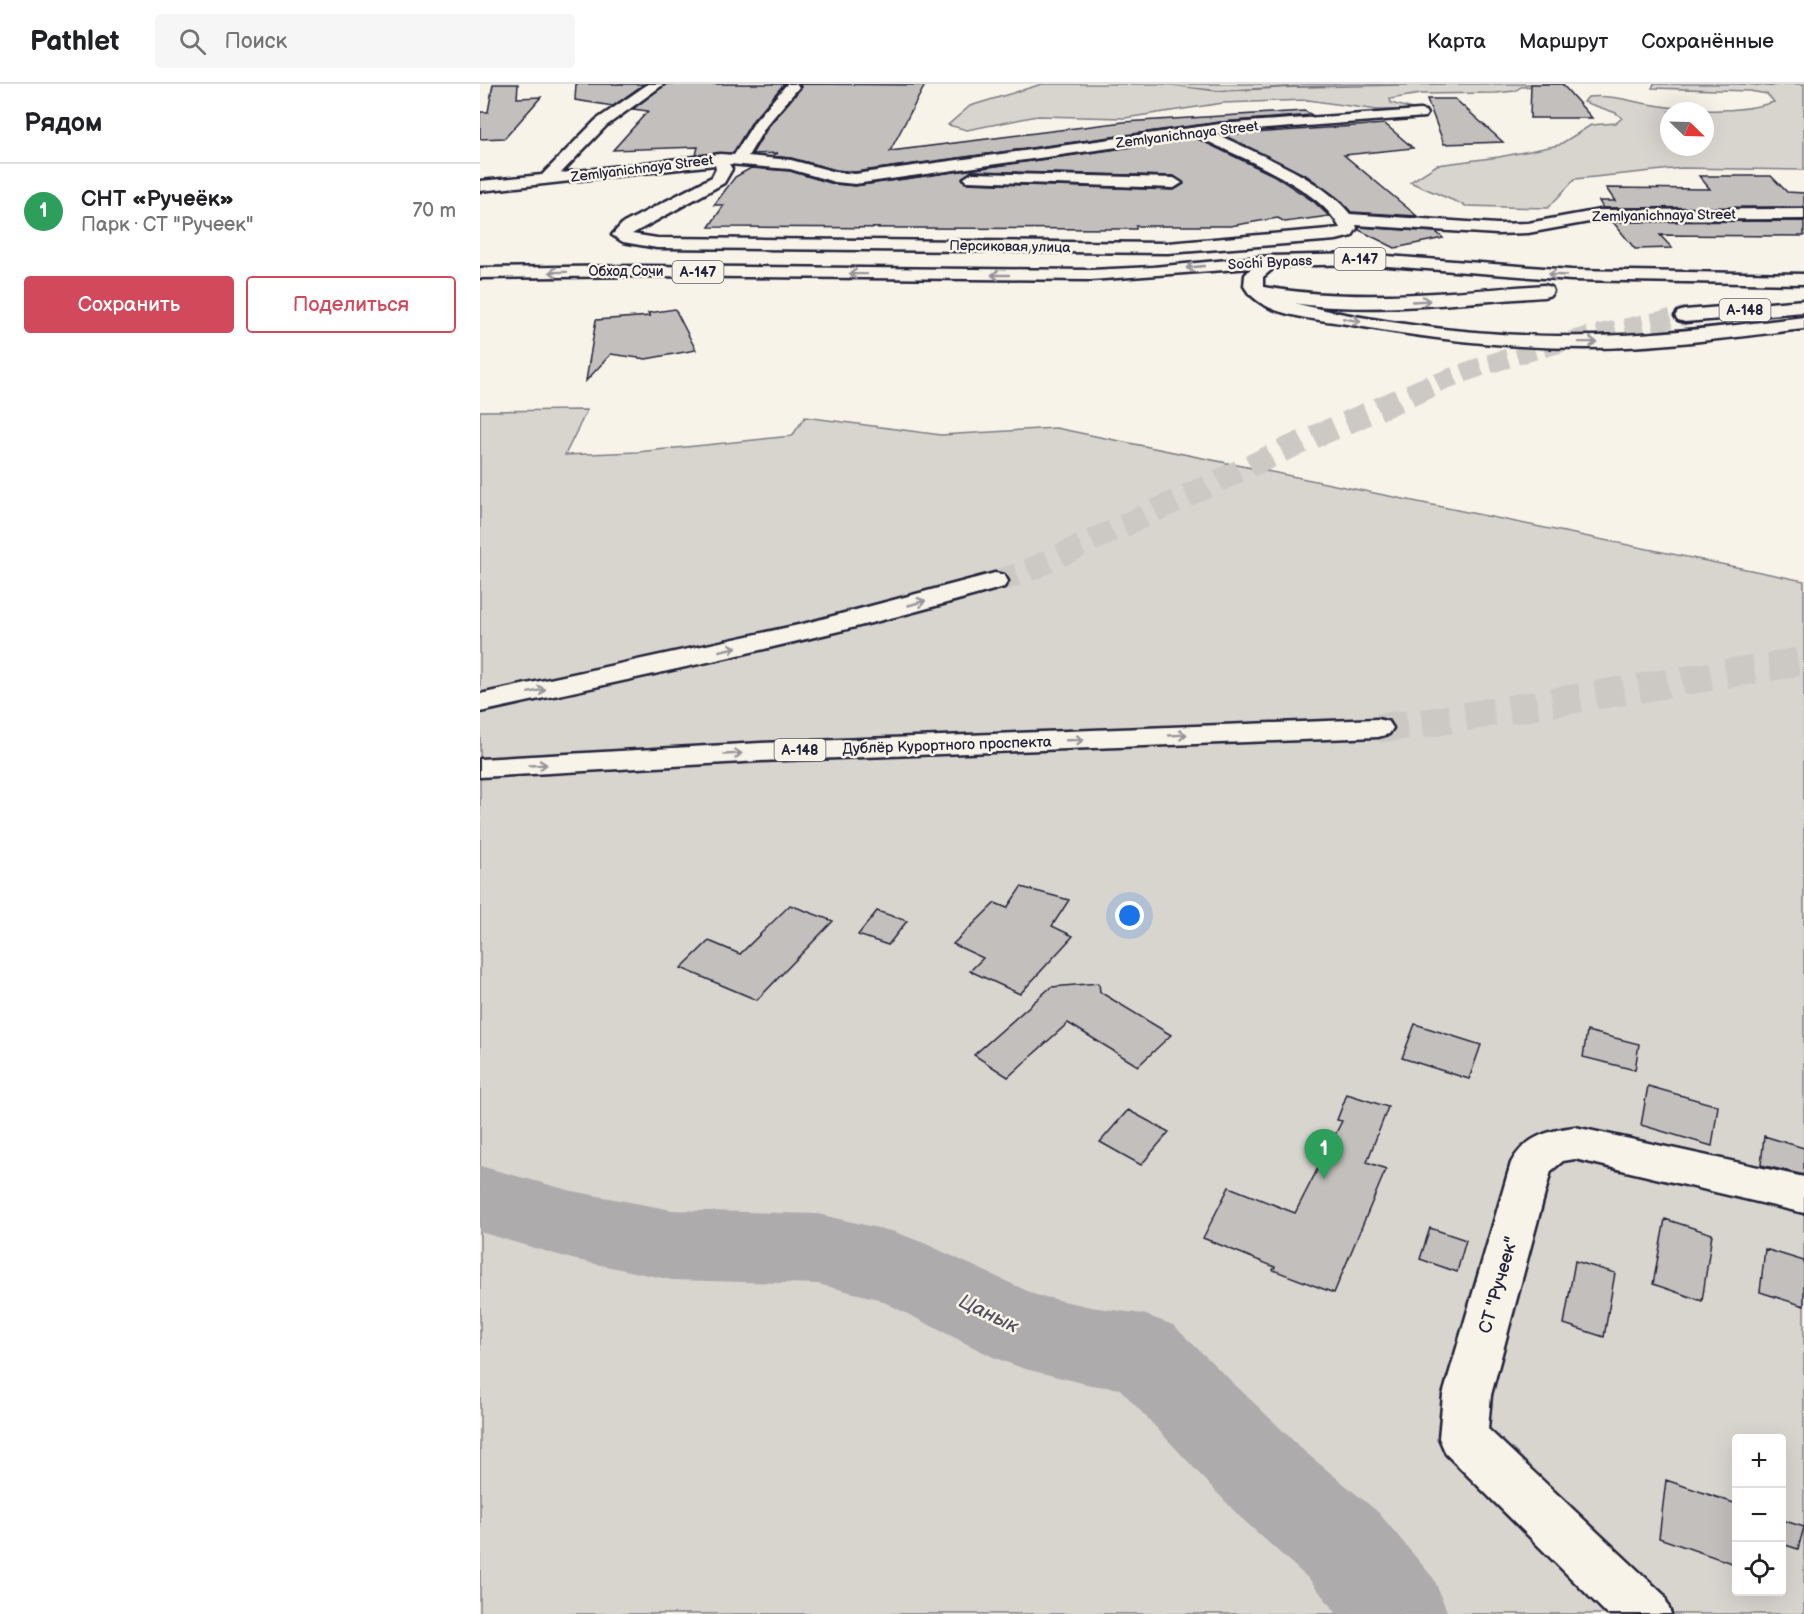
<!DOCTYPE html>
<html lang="ru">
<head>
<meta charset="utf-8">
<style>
  body { margin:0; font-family:"Balsamiq Sans",sans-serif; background:#f6f6f6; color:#202124 }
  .controls { position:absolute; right:18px; bottom:18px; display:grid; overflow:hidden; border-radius:6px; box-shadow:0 6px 24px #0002 }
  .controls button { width:54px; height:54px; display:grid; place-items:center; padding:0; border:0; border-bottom:2px solid #e0e0e0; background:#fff; color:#202124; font:30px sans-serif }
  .compass { position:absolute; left:1180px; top:18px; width:54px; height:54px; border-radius:50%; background:#fff; box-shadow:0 6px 24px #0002; rotate:113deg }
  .you { position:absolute; left:650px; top:832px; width:21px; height:21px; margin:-15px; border:4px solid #fff; border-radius:50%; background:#1a73e8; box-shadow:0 0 0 9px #1a73e833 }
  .badge { display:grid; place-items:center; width:39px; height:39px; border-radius:50%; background:#d1495b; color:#fff; font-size:20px; font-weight:700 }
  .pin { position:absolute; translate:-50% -50px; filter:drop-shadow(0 2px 3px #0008) }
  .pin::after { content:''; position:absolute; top:32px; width:21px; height:18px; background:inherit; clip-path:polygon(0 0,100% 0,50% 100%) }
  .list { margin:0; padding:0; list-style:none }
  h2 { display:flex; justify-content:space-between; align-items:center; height:78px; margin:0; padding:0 24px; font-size:26px }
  h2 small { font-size:20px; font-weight:400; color:#757577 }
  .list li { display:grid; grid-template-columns:39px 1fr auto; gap:18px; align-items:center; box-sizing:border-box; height:96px; padding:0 24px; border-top:2px solid #e0e0e0 }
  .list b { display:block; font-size:22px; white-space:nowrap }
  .list p { margin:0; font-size:20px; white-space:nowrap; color:#757577 }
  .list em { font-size:20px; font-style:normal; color:#757577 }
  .actions { display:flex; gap:12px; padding:18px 24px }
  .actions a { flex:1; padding:14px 0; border:2px solid #d1495b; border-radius:6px; text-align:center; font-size:21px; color:#d1495b }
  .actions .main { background:#d1495b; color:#fff }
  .icon { flex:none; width:33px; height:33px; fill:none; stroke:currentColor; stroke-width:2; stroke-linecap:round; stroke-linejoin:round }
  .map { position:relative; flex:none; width:1324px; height:1530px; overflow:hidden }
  header { display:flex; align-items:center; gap:36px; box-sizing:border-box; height:84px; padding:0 30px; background:#fff; border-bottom:2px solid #e0e0e0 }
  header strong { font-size:28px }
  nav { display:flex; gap:33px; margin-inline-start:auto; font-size:21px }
  .search { width:420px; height:54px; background:#f6f6f6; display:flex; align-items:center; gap:15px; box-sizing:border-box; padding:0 21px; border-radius:6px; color:#757577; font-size:22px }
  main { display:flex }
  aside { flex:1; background:#fff }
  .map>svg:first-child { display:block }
  .green { fill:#d8d5cf; stroke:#7d7c85; stroke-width:1.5; fill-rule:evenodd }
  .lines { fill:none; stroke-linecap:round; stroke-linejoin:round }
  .stream { fill:#76747f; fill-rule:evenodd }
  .river { fill:#aeabad; fill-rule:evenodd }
  .building { fill:#c2bfbd; stroke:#22223b; stroke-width:1.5; fill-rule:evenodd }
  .primary-tunnel { stroke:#ccc9c5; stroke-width:29; stroke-dasharray:29 15; stroke-linecap:butt }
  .trunk-tunnel-far1 { stroke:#ccc9c5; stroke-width:19; stroke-dasharray:19 9; stroke-linecap:butt }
  .trunk-tunnel { stroke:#ccc9c5; stroke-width:23; stroke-dasharray:23 12; stroke-linecap:butt }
  .minor-casing { stroke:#22223b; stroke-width:5 }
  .tertiary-casing { stroke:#22223b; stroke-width:5 }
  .primary-casing { stroke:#22223b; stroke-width:5 }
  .trunk-casing { stroke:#22223b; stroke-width:5 }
  .minor { fill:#f7f3e8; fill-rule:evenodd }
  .tertiary { fill:#f7f3e8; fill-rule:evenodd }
  .primary { fill:#f7f3e8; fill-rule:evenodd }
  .trunk { fill:#f7f3e8; fill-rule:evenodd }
  .oneway { stroke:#97959a }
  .labels { text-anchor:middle; stroke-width:5; stroke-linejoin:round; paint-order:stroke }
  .far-street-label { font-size:14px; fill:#22223b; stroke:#f7f3e8 }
  .shield { fill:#f7f3e8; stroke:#62616f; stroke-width:1.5 }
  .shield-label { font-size:14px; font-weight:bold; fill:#22223b }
  .street-label { font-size:15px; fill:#22223b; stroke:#f7f3e8 }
  .near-street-label { font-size:18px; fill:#22223b; stroke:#f7f3e8 }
  .near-water-label { font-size:20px; font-style:italic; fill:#535263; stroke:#f7f3e8 }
</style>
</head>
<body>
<header>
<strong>Pathlet</strong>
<div class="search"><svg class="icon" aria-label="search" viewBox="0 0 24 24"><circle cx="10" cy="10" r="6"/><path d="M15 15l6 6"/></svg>Поиск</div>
<nav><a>Карта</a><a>Маршрут</a><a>Сохранённые</a></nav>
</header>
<main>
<aside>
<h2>Рядом<small></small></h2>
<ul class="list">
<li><span class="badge" style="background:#2e9e5b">1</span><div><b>СНТ «Ручеёк»</b><p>Парк · СТ &quot;Ручеек&quot;</p></div><em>70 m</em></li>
</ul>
<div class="actions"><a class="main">Сохранить</a><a>Поделиться</a></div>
</aside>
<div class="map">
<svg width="1324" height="1530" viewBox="0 0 1324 1530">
  <rect width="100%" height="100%" fill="#f7f3e8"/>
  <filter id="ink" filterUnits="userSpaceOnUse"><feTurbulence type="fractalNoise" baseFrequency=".0167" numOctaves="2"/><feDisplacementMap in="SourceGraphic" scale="12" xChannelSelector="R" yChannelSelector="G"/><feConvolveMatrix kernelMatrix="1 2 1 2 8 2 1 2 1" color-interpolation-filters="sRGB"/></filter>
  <g filter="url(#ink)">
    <path class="green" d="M562,0H1084L1041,3L1035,7L1016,9L940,10L910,15L911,19L936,26H897L828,16L743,19L645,34L557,32L487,46L468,41L490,22Z
      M1174,0H1324V86L1202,84L1095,95L1068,124L986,122L930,98L957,81L1019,73L1079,61L1111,41L1136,39L1142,34L1136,29L1104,18L1108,13C1132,11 1145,16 1168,20C1208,27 1254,31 1294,18L1287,10L1270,7L1172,4ZM1189,27H1225V63H1189Z
      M107,326L85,371L157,368L312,352L325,333L461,351L576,344L1324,497V1530H0V327ZM1256,1354H1302V1508H1256Z"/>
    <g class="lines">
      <path class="stream" d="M678,0L739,6L812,2L1005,0L812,4L739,8Z
        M1256,0H1304L1291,3Z"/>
      <path class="river" d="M0,1082L92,1107L192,1126L338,1130L415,1148L444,1159L556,1211L611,1223L663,1230L693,1241L825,1368L898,1428L954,1495L968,1530H857L830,1496L759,1432L640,1305L611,1301L545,1285L515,1274L398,1215L338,1200L192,1196L92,1175L0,1148Z"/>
    </g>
    <path class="building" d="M13,0H38L37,14L61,13L25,54L0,55V28H8Z
      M96,0H164L133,22L95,16Z
      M186,0H304L273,36L253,69L216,71L218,63L133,66L168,27L153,25Z
      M320,0L445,1L410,67L644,38L825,27L832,31L740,38L375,88L356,86L311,74L292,72L298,69L272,70L288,43L321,4Z
      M1051,0H1082L1112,34H1050Z
      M947,15H975L1023,58L964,60Z
      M905,40L933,64L864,71L937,132L871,128L859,115L827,92L743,51Z
      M716,54L795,92L833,117L849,132L805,138L798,134L750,142H656V145H643L229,143L244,121H234L255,93L271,84L310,87L354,100L375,102ZM492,87L694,92L704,100L694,106L485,99L482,94Z
      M1219,92H1291L1307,108L1324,109V123L1123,124L1119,117H1135L1126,104L1230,105Z
      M1324,137V152L1180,151L1192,164L1155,165L1133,138Z
      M879,143L956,148L963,154L915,164L879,146Z
      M195,225L216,266L166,275L131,270L106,297L116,236L170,232L168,229Z
      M541,803L589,816L572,842L593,852L540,910L490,887L503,874L473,860L515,819L527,824Z
      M310,821L353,837L277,916L201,884L229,857L260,870Z
      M397,827L427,837L408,861L378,851Z
      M619,899L620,908L691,951L658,982L588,939L528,993L494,971L571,903Z
      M935,940L1001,961L989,995L922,974Z
      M1107,947L1159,960L1155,986L1103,973Z
      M1168,1002L1238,1022L1232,1062L1161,1041Z
      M867,1010L908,1023L887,1078L906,1085L854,1209L793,1186L795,1183L723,1154L749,1103L815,1129L862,1037L857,1036Z
      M648,1026L689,1048L661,1081L620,1058Z
      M1284,1052L1324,1064V1091L1281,1081Z
      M1185,1135L1232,1150L1222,1217L1173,1200Z
      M950,1144L986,1156L977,1188L940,1175Z
      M1285,1165L1324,1177V1222L1280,1208Z
      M1095,1177L1135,1189L1124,1253L1084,1240Z
      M1186,1396L1257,1420V1481L1179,1454Z
      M1302,1436L1324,1443L1318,1465L1302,1460Z"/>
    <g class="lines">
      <path class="primary-tunnel" d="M898,644L946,639L1324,577"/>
      <path class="trunk-tunnel-far1" d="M957,299C1037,267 1120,248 1205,232"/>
      <path class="trunk-tunnel" d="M515,497L543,489L804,366L960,298"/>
      <g class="minor-casing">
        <path id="minor" d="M168,0H184L126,42L81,89L240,70L254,71L275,37L307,0H316L319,3L286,42L268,72L311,76L356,88L375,90L740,40L940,26L945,27L947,30L945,33L734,49C774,68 843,95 870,130L1017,140L1048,139L1120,126L1324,125V135L1120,136L1048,149L1017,150L876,141L877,144L872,152L856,156L688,169L177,164L143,158L132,151L142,140L232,93L236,85L235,81L0,107V97L62,91L116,36ZM716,52C757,72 840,103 860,144L688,159L177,154L152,150L244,99L252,85L249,80L310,85L355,98L375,100Z
          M492,89L694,94L702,99L694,104L487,97L484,94Z
          M1095,1043L1324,1093V1129L1095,1075L1083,1077L1071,1087L1011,1311L1008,1345L1184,1511L1191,1530H1127L966,1370L959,1354L963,1311L1031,1079C1044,1054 1068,1046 1095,1043Z"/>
      </g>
      <g class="tertiary-casing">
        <path id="tertiary" d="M777,201C793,205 806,217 822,221C927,245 1036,256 1143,251C1204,248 1264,240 1324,233V245C1252,253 1179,264 1106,264C1023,264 942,254 861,239C834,235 784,231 768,207L770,203Z"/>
      </g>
      <g class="primary-casing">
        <path id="primary" d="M898,635L909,638L913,644L909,650L898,653L281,677L0,693V675L281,659Z"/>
      </g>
      <g class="trunk-casing">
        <path id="trunk" d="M881,170L1091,186L1324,190V200L1091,196L881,180L796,182L783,193V203C877,219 970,208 1064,201L1071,203L1073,207L1071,211L1064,213C966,219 867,235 770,211L764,202L765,191L771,184L611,196L162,192L0,194V184L162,182L611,186L673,183L791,172Z
          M1324,216V228L1205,238L1198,236L1195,232L1198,228L1205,226Z
          M515,489L524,491L528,497L524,503C351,553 176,590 0,628V610L323,540Z"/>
      </g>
      <use href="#minor" class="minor"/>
      <use href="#tertiary" class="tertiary"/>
      <use href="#primary" class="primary"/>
      <use href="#trunk" class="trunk"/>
    </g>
    <defs><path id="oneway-shaft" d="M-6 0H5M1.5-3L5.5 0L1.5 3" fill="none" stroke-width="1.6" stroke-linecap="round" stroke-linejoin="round" transform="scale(1.5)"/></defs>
    <g class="oneway">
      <use href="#oneway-shaft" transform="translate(715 183) rotate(174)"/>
      <use href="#oneway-shaft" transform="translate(78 188) rotate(179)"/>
      <use href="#oneway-shaft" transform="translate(378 190) rotate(-179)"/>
      <use href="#oneway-shaft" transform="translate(520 191) rotate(-180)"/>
      <use href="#oneway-shaft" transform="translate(1077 191) rotate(-177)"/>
      <use href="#oneway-shaft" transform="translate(941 217) rotate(-3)"/>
      <use href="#oneway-shaft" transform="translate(872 236) rotate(11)"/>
      <use href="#oneway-shaft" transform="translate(1108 258) rotate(-1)"/>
      <use href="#oneway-shaft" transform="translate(437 519) rotate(-16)"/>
      <use href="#oneway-shaft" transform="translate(248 565) rotate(-13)"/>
      <use href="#oneway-shaft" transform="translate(57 607) rotate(-12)"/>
      <use href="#oneway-shaft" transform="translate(698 651) rotate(-3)"/>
      <use href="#oneway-shaft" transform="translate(595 656) rotate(-2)"/>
      <use href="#oneway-shaft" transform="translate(253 670) rotate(-3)"/>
      <use href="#oneway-shaft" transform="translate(58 681) rotate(-3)"/>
    </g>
  </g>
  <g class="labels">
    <g class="far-street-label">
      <text transform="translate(707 50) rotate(-7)" y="5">Zemlyanichnaya Street</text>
      <text transform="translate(162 84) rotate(-7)" y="5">Zemlyanichnaya Street</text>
      <text transform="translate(1184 131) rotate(-1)" y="5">Zemlyanichnaya Street</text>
      <text transform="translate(530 162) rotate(1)" y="5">Персиковая улица</text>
      <text transform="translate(790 178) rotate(-3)" y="5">Sochi Bypass</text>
      <text x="146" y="192">Обход Сочи</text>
    </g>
    <g class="shield">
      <rect x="854.5" y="164" width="51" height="22" rx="4.5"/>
      <rect x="192.5" y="177" width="51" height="22" rx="4.5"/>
      <rect x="1239.5" y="215" width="51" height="22" rx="4.5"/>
      <rect x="294.5" y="655" width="51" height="22" rx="4.5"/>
    </g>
    <g class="shield-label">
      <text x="880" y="180">А-147</text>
      <text x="218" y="193">А-147</text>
      <text x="1265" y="231">А-148</text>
      <text x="320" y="671">А-148</text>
    </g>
    <g class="street-label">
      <text transform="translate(467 661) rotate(-2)" y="5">Дублёр Курортного проспекта</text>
    </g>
    <g class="near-street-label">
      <text transform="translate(1018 1201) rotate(-74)" y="6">СТ "Ручеек"</text>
    </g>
    <g class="near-water-label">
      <text transform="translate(509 1229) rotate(26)" y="7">Цанык</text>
    </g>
  </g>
</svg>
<div class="controls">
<button>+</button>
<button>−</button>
<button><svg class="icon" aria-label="locate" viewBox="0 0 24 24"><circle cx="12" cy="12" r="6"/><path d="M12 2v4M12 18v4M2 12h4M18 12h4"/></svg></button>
</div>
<svg class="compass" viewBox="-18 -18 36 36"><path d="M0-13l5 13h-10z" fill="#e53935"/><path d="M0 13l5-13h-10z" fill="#757577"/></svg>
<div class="you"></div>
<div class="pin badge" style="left:844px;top:1095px;background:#2e9e5b">1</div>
</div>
</main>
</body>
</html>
